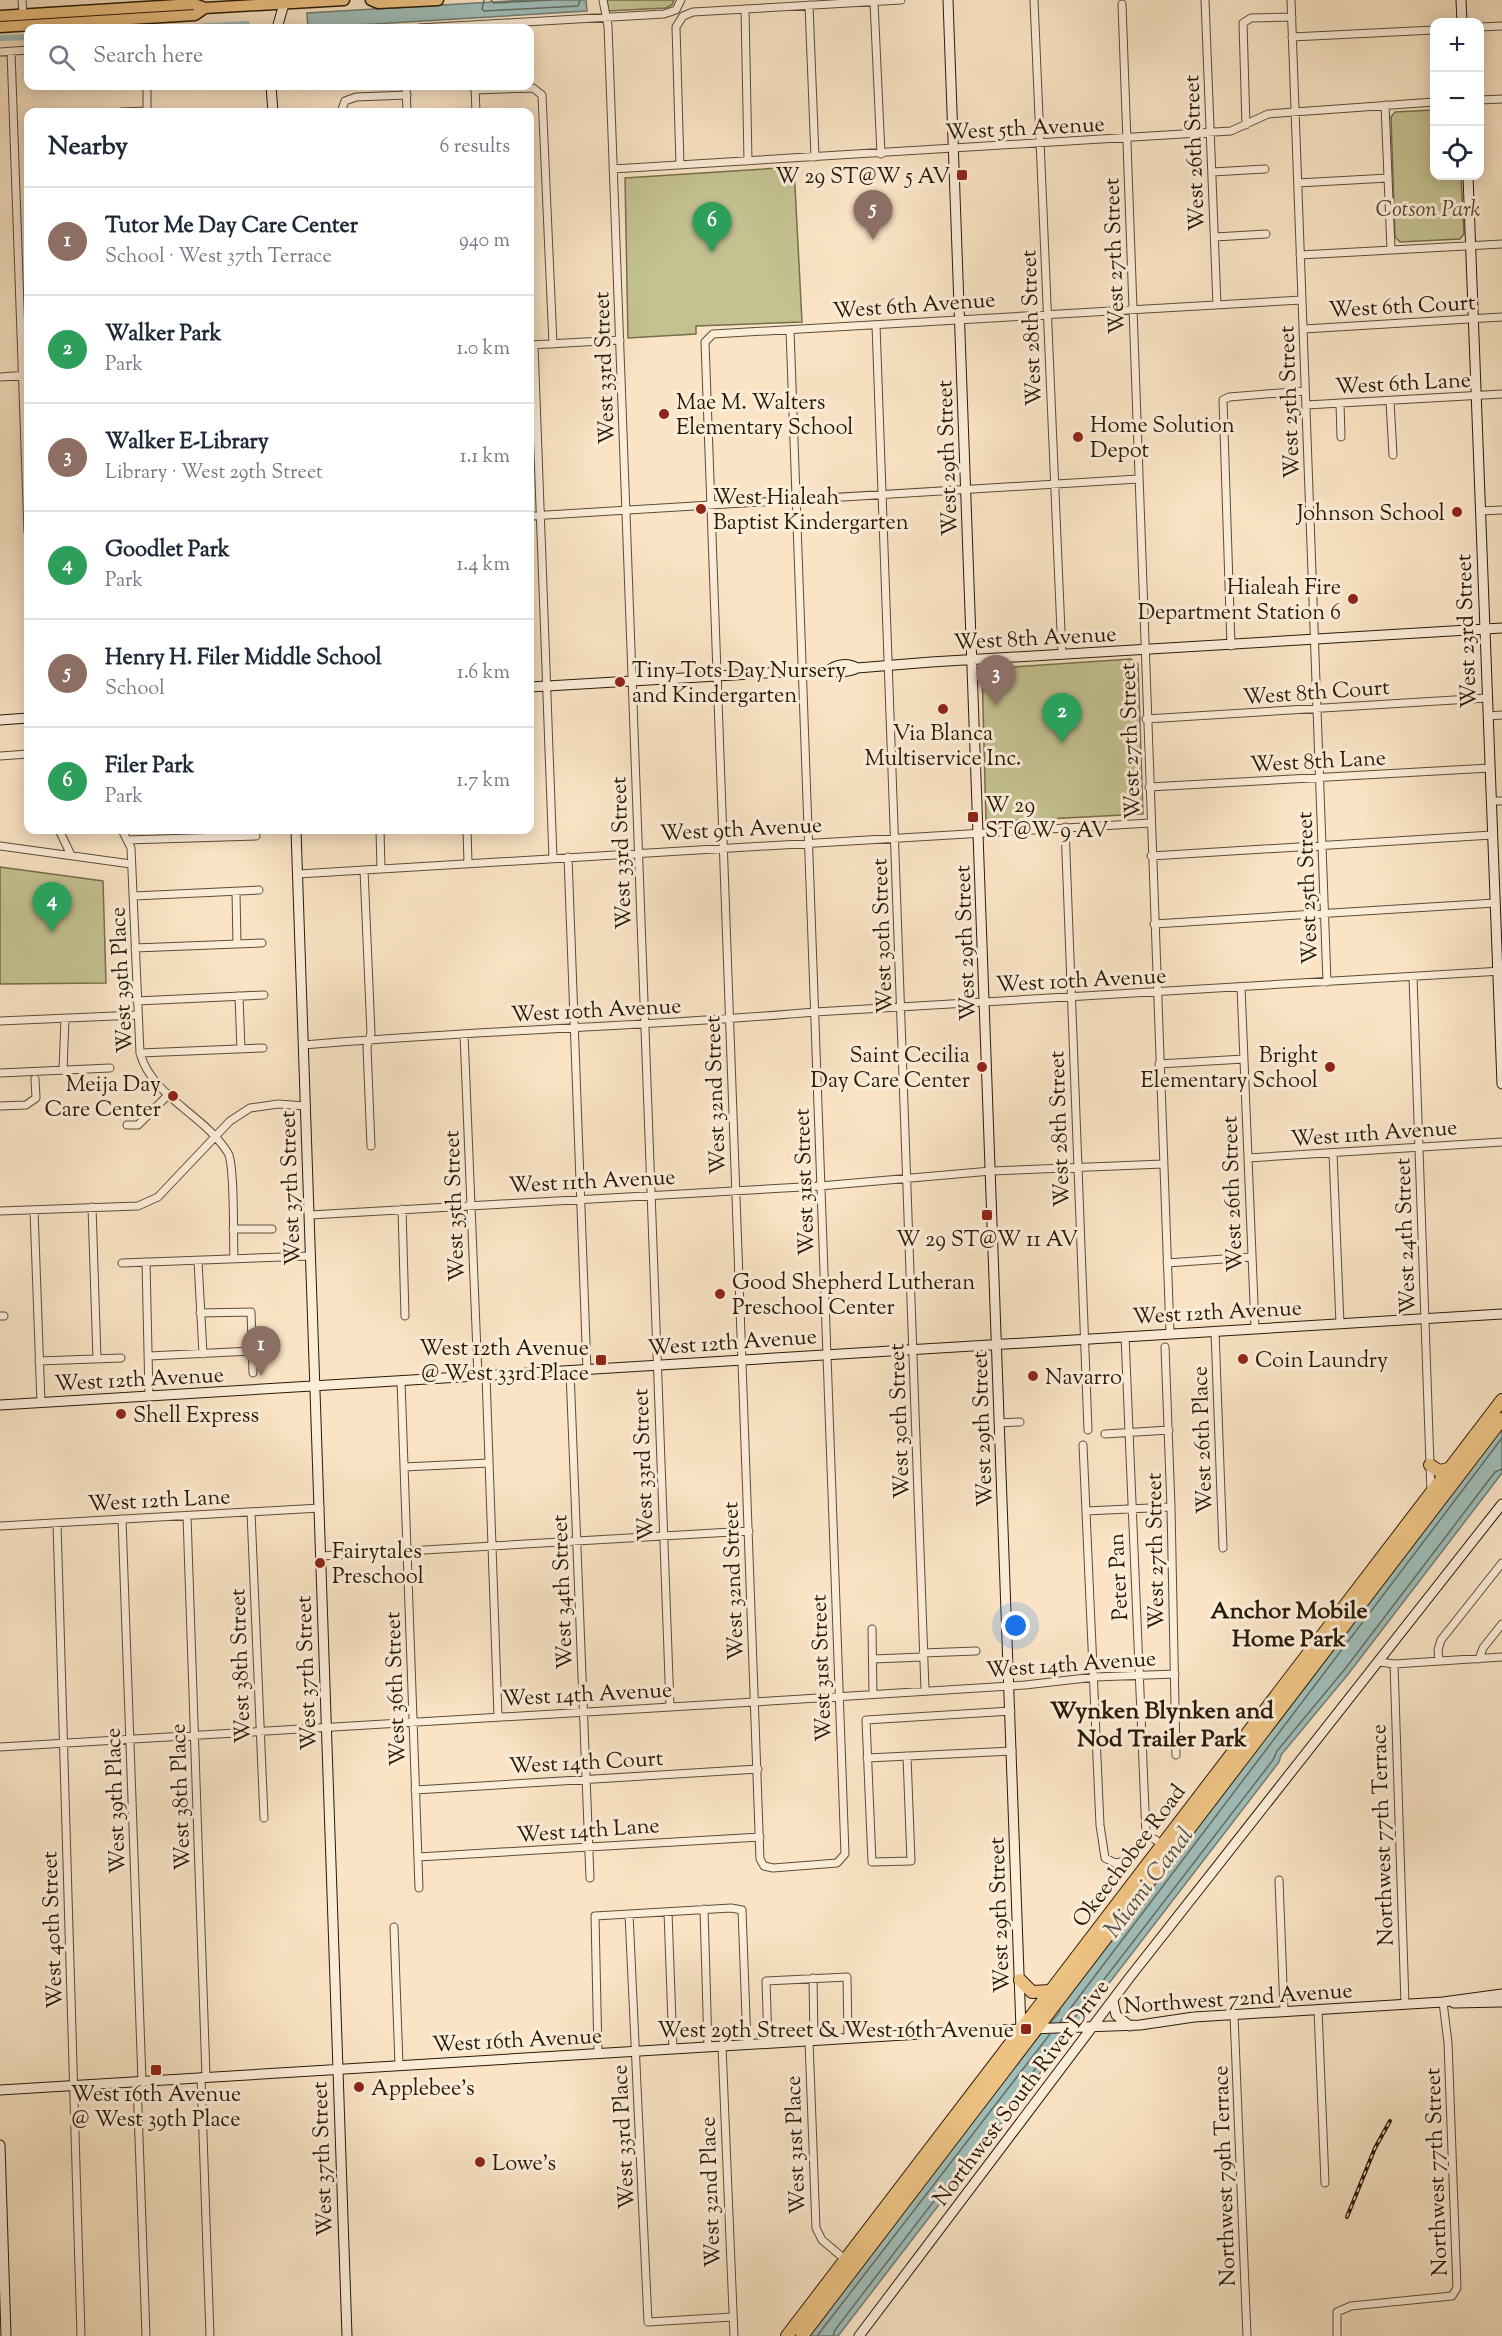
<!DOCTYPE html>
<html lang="en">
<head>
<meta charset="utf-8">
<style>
  body { margin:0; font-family:"Sorts Mill Goudy",serif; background:#f6f6f7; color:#1f2937 }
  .controls { position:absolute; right:18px; top:18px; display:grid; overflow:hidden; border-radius:12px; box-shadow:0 3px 15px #0003 }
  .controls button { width:54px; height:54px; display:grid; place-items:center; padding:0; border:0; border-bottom:2px solid #e0e1e3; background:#fff; color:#1f2937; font:30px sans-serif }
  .you { position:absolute; left:1016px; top:1626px; width:21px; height:21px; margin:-15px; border:4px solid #fff; border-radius:50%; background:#1a73e8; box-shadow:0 0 0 9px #1a73e833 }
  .badge { display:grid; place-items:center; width:39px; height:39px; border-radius:50%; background:#8f2418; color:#fff; font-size:20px; font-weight:700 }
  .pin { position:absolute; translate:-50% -50px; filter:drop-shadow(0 2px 3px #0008) }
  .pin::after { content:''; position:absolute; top:32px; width:21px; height:18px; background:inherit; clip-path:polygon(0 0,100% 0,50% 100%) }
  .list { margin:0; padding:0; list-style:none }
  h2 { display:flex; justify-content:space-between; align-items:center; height:78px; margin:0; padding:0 24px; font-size:26px }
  h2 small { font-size:20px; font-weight:400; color:#747a83 }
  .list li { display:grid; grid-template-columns:39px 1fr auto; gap:18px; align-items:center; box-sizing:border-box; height:108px; padding:0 24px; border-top:2px solid #e0e1e3 }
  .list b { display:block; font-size:22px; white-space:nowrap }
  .list p { margin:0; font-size:20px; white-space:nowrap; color:#747a83 }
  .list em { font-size:20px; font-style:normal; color:#747a83 }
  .icon { flex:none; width:33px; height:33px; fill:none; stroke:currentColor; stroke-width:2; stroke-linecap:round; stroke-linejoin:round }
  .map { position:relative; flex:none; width:1502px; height:2336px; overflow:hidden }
  .search { position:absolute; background:#fff; box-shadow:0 3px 15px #0003; left:24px; top:24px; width:510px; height:66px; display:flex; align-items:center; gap:15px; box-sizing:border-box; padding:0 21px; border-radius:12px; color:#747a83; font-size:22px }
  .panel { position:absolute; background:#fff; box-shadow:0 3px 15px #0003; left:24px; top:108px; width:510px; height:726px; border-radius:12px }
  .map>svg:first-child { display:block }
  .green { fill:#c4c291; stroke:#766e4c; stroke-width:1.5 }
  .water { fill:#9fbeba; stroke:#6f7c73; stroke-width:1.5 }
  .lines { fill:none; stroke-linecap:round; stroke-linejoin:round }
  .shore { stroke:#646c61; stroke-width:1.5 }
  .canal { stroke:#9fbeba; stroke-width:6 }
  .street-casing { stroke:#5c4c37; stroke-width:9 }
  .secondary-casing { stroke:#281a08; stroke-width:11 }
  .primary-casing { stroke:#281a08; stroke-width:13 }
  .highway-casing { stroke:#281a08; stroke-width:14 }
  .street { stroke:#fcedd9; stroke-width:7 }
  .secondary { stroke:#fcedd9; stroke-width:9 }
  .primary { stroke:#edc282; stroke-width:10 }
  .highway { stroke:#edc282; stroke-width:12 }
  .rail-casing { stroke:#281a08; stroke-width:4 }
  .rail { stroke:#fcedd9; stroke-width:1.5; stroke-dasharray:4.5; stroke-linecap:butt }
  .poi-dot { fill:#8f2418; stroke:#fcedd9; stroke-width:2 }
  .labels { text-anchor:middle; stroke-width:6; stroke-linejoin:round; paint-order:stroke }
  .street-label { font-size:22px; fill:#281a08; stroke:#fcedd9 }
  .poi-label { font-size:22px; fill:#281a08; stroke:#fcedd9; text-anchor:start }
  .park-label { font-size:22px; font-style:italic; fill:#574c31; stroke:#fcedd9 }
  .neighbourhood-label { font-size:24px; font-weight:bold; fill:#281a08; stroke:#fcedd9 }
  .water-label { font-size:24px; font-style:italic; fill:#525346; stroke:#fcedd9 }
</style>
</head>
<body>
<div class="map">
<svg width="1502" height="2336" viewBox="0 0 1502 2336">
  <rect width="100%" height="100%" fill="#fae4c5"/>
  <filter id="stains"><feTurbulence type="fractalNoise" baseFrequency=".00333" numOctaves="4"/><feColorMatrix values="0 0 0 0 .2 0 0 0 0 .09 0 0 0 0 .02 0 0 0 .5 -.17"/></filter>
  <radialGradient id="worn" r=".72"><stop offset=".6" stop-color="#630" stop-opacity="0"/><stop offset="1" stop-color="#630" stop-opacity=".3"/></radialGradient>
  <path class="green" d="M607,0H674L672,5L666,8L608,11Z
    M1434,110V176H1461L1464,234L1460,239L1400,242L1395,237L1391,117L1395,112Z
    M794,167L802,322L696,326V334L628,338L625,178Z
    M1131,659L1138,664L1143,814L986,822L982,669Z
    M0,867L103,881L106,983L0,984Z"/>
  <path class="water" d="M527,0H586L587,11L308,28L307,13Z
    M1502,1428V1473L1349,1673L1281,1755L1279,1762L838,2336H809L1030,2046L1059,2013L1060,2006Z"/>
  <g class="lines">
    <path class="shore" d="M484,0L482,9L484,11L578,6L580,0
      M491,0L494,3L551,0
      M1072,2021L1273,1760L1277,1751L1345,1669L1495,1472L1502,1469
      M1060,2022L1502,1438
      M817,2336L1050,2034
      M833,2336L835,2330L1062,2034"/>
    <path class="canal" d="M177,28L247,24
      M0,38L28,37"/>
    <g class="street-casing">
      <path id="street" d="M22,0L23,14
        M603,0L608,26L670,1706
        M1034,0L1062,655
        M1205,0L1217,305
        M1291,0L1327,982
        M874,2L881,154
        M1122,4L1170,1333
        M809,5L815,157
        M745,9L748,161
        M1480,27L1502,26
        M419,28L664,14L676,10L681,0
        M1292,37L1434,30
        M11,51L28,532
        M0,52L28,50
        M147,86V112
        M406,86L407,112
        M475,88L476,112
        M475,90L533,88L542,95L553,344
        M1480,100L1502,99
        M1385,105L1391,249
        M121,112L147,111
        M341,112L345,101L356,97L407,95
        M1246,125L1243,23L1251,18L1292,17
        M680,165L676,27L683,16L693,12L901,0
        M613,169L1231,131L1268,114L1434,102
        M1212,172L1265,169
        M1298,183L1388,178
        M1215,237L1266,234
        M1300,255L1502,244
        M876,325L925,1690
        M1304,329L1502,317
        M790,330L845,1854L837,1863L773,1868L764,1866L760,1859L705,342L713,334L1302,300
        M530,345L620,340
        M534,345L553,858
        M0,377L28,375
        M1390,401L1393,455
        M1340,403L1341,437
        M1306,405L1502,394
        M1480,511L1502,510
        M530,516L1138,479
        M1231,646L1223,400L1229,397L1305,391
        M1488,716L1502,715
        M1146,719L1487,698
        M0,756L28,754
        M1149,787L1490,768
        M1491,801H1502
        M1065,827L1088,1430
        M59,830L71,855
        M122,830L131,848L140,1053C152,1097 205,1115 228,1153C235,1165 233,1241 234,1259
        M380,830L381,869
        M467,830L468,863
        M127,840L256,836
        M0,846L131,864
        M1151,856L1492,835
        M568,857L587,1370
        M364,870L371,1033L367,1047L371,1146
        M298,874L1150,823
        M236,893L237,944
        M134,896L259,890
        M1154,924L1495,903
        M135,948L262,943
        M1413,977L1431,1493
        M1241,987L1255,1328
        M239,996L241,1049
        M137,1001L264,995
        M0,1021L137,1015
        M464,1034L478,1377
        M303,1045C473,1030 645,1027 815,1012L1502,971
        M140,1053L263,1048
        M1159,1064L1244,1059
        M63,1070L65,1019
        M0,1073L110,1068
        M0,1106L26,1105L36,1098L35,1079
        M127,1125H138L169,1094
        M1333,1153L1340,1324
        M1248,1158L1502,1142
        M92,1207L97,1359
        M402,1209L405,1316
        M34,1210L41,1403
        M0,1211L138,1206L158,1197L230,1121L250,1108L278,1104L306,1106
        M310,1215L820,1186L991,1171L1163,1164
        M233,1229H272
        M198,1261L203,1354
        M146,1262L149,1396
        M122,1263L311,1256
        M1167,1263L1252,1257
        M200,1313L251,1312L253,1373
        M0,1316H4
        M1215,1331L1223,1548
        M1125,1336L1146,1834
        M1165,1347L1171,1507L1176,1755
        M149,1356L252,1351
        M39,1361L121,1358
        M570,1371L590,1878
        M486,1376L498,1716
        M401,1381L419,1888
        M999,1423L1020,1422
        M1105,1434L1169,1430
        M1083,1445L1100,1825L1105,1858L1115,1863C1133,1861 1140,1849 1146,1834
        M404,1467L489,1463
        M1086,1511L1171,1507
        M251,1512L264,1818
        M187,1516L206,2077
        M122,1519L142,2081
        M57,1523L81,2336
        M0,1526L320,1508
        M321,1556L749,1531
        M872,1629L873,1694
        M923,1653L976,1651
        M873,1659L923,1657
        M1479,1659L1483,1648L1502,1624
        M1439,1661L1438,1650L1441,1640L1502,1563
        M1380,1662L1394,1664L1502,1657
        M1394,1664L1405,2004
        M0,1747L754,1702L1025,1685L1095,1677L1175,1674
        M907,1756L911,1861L872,1862L866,1720L1011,1711
        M867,1758L1012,1751
        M415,1790L758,1769
        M1146,1834L1162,1844
        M418,1857L760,1837
        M1279,1880L1284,2011
        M704,1909L708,2047
        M668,1912L673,2049
        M629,1914L648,2322L732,2317
        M394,1927L399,2065
        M813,1978L814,2040
        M1318,2009L1325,2183
        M1234,2015L1247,2336
        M809,2041L816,2228L822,2240L847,2261
        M768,2043L766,1981L847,1977L848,2038
        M722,2046L734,2336
        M598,2053L595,1916L731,1908L742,1910L747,2044
        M201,2077L210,2336
        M137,2081L146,2336
        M1337,2336V2312L1351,2306L1452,2296L1457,2288L1448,2043L1443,2002"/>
    </g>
    <g class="secondary-casing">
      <path id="secondary" d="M948,0L1021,2029
        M1461,0L1462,22
        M277,28L284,4
        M271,86L273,112
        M1468,176L1502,1084
        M829,670C838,664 848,663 857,668
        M530,687L802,671C817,670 846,675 857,668L931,662L1502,628
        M0,720L28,718
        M296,830L347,2336
        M0,1405L1502,1314
        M1113,2001L1116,2015L1130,2026
        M1454,2003L1502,2002
        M0,2090L970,2031L1140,2025L1194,2017L1443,2002L1502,1994
        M0,2145L6,2336
        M859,2336L1130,1977L1502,1504"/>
    </g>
    <g class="primary-casing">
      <path id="primary" d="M371,0L378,3L438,0
        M0,16L194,4L205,8L344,0
        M0,27L195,15L205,8"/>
    </g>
    <g class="highway-casing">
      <path id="highway" d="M1430,1465L1439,1471L1449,1469
        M1020,1980L1032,1992L1050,1991
        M787,2336L1502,1400
        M802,2336L1502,1419"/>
    </g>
    <use href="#street" class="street"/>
    <use href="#secondary" class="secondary"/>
    <use href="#primary" class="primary"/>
    <use href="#highway" class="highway"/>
    <g class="rail-casing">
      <path id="rail" d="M1347,2217L1375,2148L1390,2121"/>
    </g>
    <use href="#rail" class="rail"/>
  </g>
  <g class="poi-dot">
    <rect x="956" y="169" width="12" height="12" rx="3"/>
    <circle cx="664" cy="414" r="6"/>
    <circle cx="1078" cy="437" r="6"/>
    <circle cx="701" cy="509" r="6"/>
    <circle cx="1457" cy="512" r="6"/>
    <circle cx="1353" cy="599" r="6"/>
    <circle cx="620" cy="682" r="6"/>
    <circle cx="943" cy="709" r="6"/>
    <rect x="967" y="811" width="12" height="12" rx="3"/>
    <circle cx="982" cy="1067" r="6"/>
    <circle cx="1330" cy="1067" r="6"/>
    <circle cx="173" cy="1096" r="6"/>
    <rect x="981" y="1209" width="12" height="12" rx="3"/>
    <circle cx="720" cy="1294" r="6"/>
    <circle cx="1243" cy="1359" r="6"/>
    <rect x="595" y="1354" width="12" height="12" rx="3"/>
    <circle cx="1033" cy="1376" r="6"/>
    <circle cx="121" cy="1414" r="6"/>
    <circle cx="320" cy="1563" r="6"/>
    <rect x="1020" y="2023" width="12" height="12" rx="3"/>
    <rect x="150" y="2064" width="12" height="12" rx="3"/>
    <circle cx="359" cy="2087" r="6"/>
    <circle cx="480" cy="2162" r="6"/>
  </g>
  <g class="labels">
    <g class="street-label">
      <text transform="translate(1025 127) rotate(-3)" y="8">West 5th Avenue</text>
      <text transform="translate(1193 153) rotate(-92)" y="8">West 26th Street</text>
      <text transform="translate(1113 256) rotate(-92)" y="8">West 27th Street</text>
      <text transform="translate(914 304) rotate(-4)" y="8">West 6th Avenue</text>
      <text transform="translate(1402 305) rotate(-3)" y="8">West 6th Court</text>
      <text transform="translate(1030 328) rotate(-92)" y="8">West 28th Street</text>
      <text transform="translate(603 368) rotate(-92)" y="8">West 33rd Street</text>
      <text transform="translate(1403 382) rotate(-3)" y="8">West 6th Lane</text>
      <text transform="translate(1288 402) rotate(-92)" y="8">West 25th Street</text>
      <text transform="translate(946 458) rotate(-92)" y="8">West 29th Street</text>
      <text transform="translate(1465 631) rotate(-92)" y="8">West 23rd Street</text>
      <text transform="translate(1035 637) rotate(-3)" y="8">West 8th Avenue</text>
      <text transform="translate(1316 691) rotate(-4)" y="8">West 8th Court</text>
      <text transform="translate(1129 741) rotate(-92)" y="8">West 27th Street</text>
      <text transform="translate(1318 760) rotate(-3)" y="8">West 8th Lane</text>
      <text transform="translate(741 828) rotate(-3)" y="8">West 9th Avenue</text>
      <text transform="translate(620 853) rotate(-92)" y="8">West 33rd Street</text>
      <text transform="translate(1306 888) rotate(-92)" y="8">West 25th Street</text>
      <text transform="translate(881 936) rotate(-92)" y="8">West 30th Street</text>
      <text transform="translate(964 943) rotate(-92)" y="8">West 29th Street</text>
      <text transform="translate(1081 979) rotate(-3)" y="8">West 10th Avenue</text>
      <text transform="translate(120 980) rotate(-93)" y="8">West 39th Place</text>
      <text transform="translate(596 1009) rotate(-3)" y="8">West 10th Avenue</text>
      <text transform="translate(714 1095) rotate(-92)" y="8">West 32nd Street</text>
      <text transform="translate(1058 1129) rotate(-92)" y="8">West 28th Street</text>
      <text transform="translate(1374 1132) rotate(-4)" y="8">West 11th Avenue</text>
      <text transform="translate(592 1180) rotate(-3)" y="8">West 11th Avenue</text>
      <text transform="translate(803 1182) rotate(-92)" y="8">West 31st Street</text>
      <text transform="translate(289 1188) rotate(-92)" y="8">West 37th Street</text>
      <text transform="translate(1231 1194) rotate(-92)" y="8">West 26th Street</text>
      <text transform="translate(453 1206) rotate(-92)" y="8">West 35th Street</text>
      <text transform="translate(1404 1236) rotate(-92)" y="8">West 24th Street</text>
      <text transform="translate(1217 1311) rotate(-3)" y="8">West 12th Avenue</text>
      <text transform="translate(732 1341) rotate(-4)" y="8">West 12th Avenue</text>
      <text transform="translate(139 1378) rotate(-3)" y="8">West 12th Avenue</text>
      <text transform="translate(898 1421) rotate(-92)" y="8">West 30th Street</text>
      <text transform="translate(981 1429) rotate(-92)" y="8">West 29th Street</text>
      <text transform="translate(1201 1440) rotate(-92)" y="8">West 26th Place</text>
      <text transform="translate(642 1465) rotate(-92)" y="8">West 33rd Street</text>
      <text transform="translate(159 1499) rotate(-3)" y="8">West 12th Lane</text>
      <text transform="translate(1154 1551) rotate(-91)" y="8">West 27th Street</text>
      <text transform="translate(1117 1577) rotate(-93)" y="8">Peter Pan</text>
      <text transform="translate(732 1581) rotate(-92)" y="8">West 32nd Street</text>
      <text transform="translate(561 1592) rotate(-92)" y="8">West 34th Street</text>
      <text transform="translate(1071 1663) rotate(-4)" y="8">West 14th Avenue</text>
      <text transform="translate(239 1666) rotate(-92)" y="8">West 38th Street</text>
      <text transform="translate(820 1668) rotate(-92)" y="8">West 31st Street</text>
      <text transform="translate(305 1673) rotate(-92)" y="8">West 37th Street</text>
      <text transform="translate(394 1689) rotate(-92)" y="8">West 36th Street</text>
      <text transform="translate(587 1693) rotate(-3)" y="8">West 14th Avenue</text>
      <text transform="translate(586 1761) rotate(-3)" y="8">West 14th Court</text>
      <text transform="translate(179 1797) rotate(-92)" y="8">West 38th Place</text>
      <text transform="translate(114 1801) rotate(-92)" y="8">West 39th Place</text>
      <text transform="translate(588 1829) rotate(-4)" y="8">West 14th Lane</text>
      <text transform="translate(1381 1835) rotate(-92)" y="8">Northwest 77th Terrace</text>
      <text transform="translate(1128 1855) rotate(-53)" y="8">Okeechobee Road</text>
      <text transform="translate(998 1915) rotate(-92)" y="8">West 29th Street</text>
      <text transform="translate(51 1930) rotate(-92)" y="8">West 40th Street</text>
      <text transform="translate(1238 1997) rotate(-4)" y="8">Northwest 72nd Avenue</text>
      <text transform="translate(517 2039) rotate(-3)" y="8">West 16th Avenue</text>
      <text transform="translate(1020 2092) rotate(-53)" y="8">Northwest South River Drive</text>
      <text transform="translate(622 2137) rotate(-93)" y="8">West 33rd Place</text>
      <text transform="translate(794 2145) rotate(-92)" y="8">West 31st Place</text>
      <text transform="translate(321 2159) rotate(-92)" y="8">West 37th Street</text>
      <text transform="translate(1435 2172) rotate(-92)" y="8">Northwest 77th Street</text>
      <text transform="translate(1223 2176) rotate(-92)" y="8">Northwest 79th Terrace</text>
      <text transform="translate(709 2192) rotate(-92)" y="8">West 32nd Place</text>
    </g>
    <g class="poi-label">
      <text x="950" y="183" text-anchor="end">W 29 ST@W 5 AV</text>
      <text x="676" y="409">Mae M. Walters<tspan x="676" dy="25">Elementary School</tspan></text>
      <text x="1090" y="432">Home Solution<tspan x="1090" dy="25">Depot</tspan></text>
      <text x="713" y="504">West Hialeah<tspan x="713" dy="25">Baptist Kindergarten</tspan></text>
      <text x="1445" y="520" text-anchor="end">Johnson School</text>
      <text x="1341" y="594" text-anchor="end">Hialeah Fire<tspan x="1341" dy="25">Department Station 6</tspan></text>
      <text x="632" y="677">Tiny Tots Day Nursery<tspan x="632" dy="25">and Kindergarten</tspan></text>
      <text x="943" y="740" text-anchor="middle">Via Blanca<tspan x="943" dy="25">Multiservice Inc.</tspan></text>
      <text x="985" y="812">W 29<tspan x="985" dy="25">ST@W 9 AV</tspan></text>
      <text x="970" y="1062" text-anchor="end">Saint Cecilia<tspan x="970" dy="25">Day Care Center</tspan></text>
      <text x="1318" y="1062" text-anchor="end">Bright<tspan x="1318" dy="25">Elementary School</tspan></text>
      <text x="161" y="1091" text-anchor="end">Meija Day<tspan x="161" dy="25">Care Center</tspan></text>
      <text x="987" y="1246" text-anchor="middle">W 29 ST@W 11 AV</text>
      <text x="732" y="1289">Good Shepherd Lutheran<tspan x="732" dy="25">Preschool Center</tspan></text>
      <text x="589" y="1355" text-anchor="end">West 12th Avenue<tspan x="589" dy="25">@ West 33rd Place</tspan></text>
      <text x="1255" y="1367">Coin Laundry</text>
      <text x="1045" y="1384">Navarro</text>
      <text x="133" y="1422">Shell Express</text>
      <text x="332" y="1558">Fairytales<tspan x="332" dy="25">Preschool</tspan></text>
      <text x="1014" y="2037" text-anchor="end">West 29th Street &amp; West 16th Avenue</text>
      <text x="371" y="2095">Applebee's</text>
      <text x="156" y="2101" text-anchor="middle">West 16th Avenue<tspan x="156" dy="25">@ West 39th Place</tspan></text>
      <text x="492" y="2170">Lowe's</text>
    </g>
    <g class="park-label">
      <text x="1428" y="216">Cotson Park</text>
    </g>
    <g class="neighbourhood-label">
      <text x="1289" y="1618">Anchor Mobile<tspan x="1289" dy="28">Home Park</tspan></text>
      <text x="1162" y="1718">Wynken Blynken and<tspan x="1162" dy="28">Nod Trailer Park</tspan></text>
    </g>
    <g class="water-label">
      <text transform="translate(1148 1882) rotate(-53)" y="8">Miami Canal</text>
    </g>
  </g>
  <rect width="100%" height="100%" filter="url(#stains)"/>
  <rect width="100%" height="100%" fill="url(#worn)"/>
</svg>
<div class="controls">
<button>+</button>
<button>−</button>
<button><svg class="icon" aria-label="locate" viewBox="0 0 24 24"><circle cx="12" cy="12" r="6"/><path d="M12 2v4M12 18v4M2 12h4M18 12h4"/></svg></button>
</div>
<div class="you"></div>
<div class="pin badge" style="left:261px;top:1376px;background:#8d6e63">1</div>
<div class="pin badge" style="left:1062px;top:743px;background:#2e9e5b">2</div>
<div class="pin badge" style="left:996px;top:705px;background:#8d6e63">3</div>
<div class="pin badge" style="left:52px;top:932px;background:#2e9e5b">4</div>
<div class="pin badge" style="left:873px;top:240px;background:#8d6e63">5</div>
<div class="pin badge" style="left:712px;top:252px;background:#2e9e5b">6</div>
<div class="search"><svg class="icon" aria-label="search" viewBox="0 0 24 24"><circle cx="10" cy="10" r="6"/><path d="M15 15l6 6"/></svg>Search here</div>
<section class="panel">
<h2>Nearby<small>6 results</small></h2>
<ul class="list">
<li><span class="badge" style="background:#8d6e63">1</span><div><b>Tutor Me Day Care Center</b><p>School · West 37th Terrace</p></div><em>940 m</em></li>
<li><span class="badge" style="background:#2e9e5b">2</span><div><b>Walker Park</b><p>Park</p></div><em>1.0 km</em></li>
<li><span class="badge" style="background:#8d6e63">3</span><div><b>Walker E-Library</b><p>Library · West 29th Street</p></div><em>1.1 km</em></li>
<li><span class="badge" style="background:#2e9e5b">4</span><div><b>Goodlet Park</b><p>Park</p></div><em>1.4 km</em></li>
<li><span class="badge" style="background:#8d6e63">5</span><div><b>Henry H. Filer Middle School</b><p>School</p></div><em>1.6 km</em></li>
<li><span class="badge" style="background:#2e9e5b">6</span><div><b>Filer Park</b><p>Park</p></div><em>1.7 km</em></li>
</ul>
</section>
</div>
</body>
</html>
